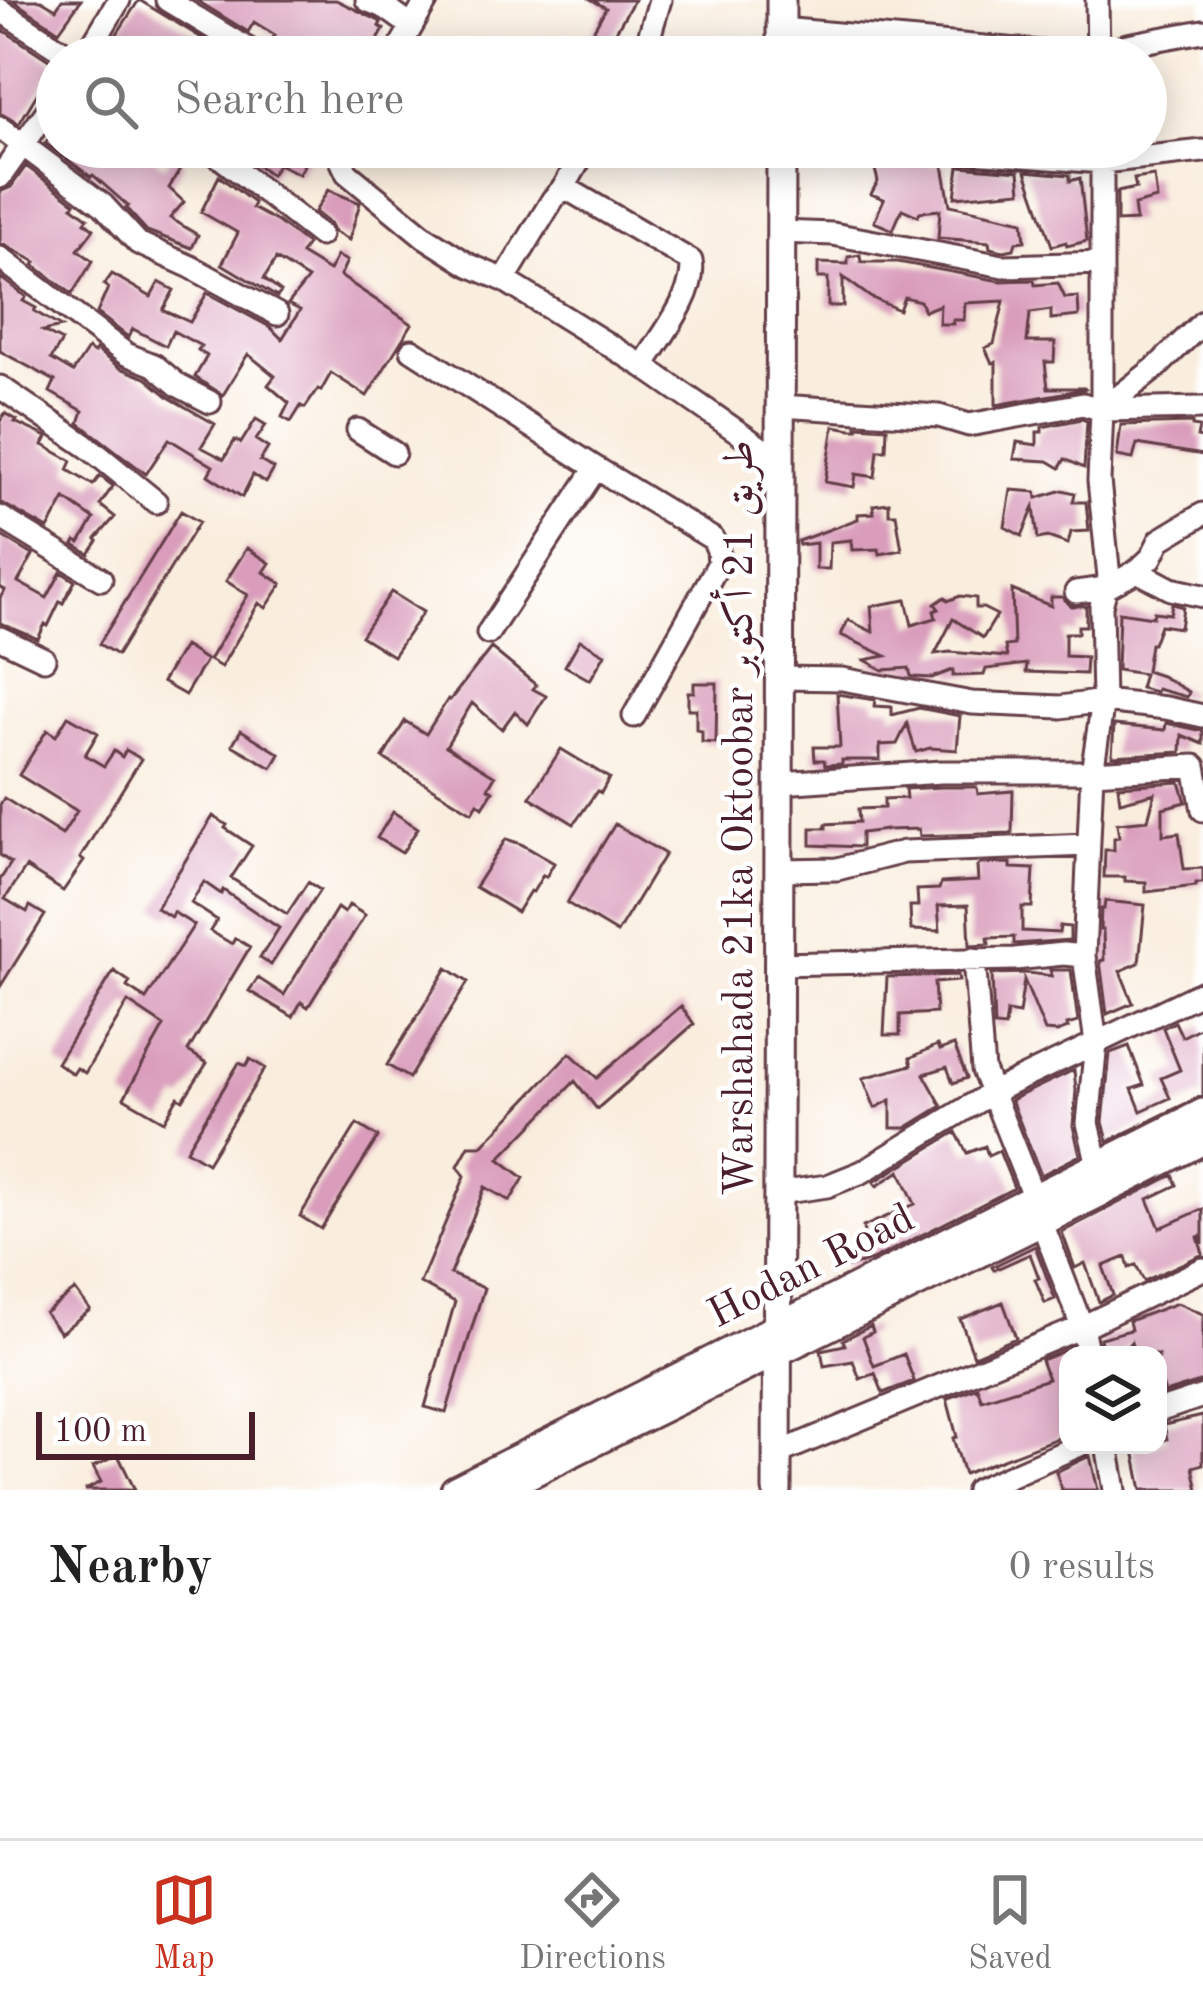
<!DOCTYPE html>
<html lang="en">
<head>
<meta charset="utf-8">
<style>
  body { margin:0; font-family:"Old Standard TT",Amiri,serif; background:#f2f2f2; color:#222 }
  .controls { position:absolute; right:36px; bottom:36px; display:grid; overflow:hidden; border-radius:24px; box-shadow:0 6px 30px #0003 }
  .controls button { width:108px; height:108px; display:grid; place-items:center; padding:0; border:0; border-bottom:3px solid #e0e0e0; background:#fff; color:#222; font:60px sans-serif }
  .scale { position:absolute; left:36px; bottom:30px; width:219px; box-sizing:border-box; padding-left:12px; border:6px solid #4a1f2b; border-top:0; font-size:33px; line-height:42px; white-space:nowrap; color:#4a1f2b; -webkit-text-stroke:9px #fff; paint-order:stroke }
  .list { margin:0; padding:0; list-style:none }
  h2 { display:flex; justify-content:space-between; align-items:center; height:156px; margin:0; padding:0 48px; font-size:51px }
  h2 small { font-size:39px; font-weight:400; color:#767676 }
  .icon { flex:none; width:66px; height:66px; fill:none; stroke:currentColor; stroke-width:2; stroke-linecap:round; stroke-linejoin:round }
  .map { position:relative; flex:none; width:1203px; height:1490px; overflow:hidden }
  .search { position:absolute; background:#fff; box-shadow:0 6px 30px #0003; left:36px; right:36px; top:36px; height:132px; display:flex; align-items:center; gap:30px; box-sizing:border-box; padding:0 42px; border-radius:66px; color:#767676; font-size:45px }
  .sheet { height:348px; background:#fff }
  nav { display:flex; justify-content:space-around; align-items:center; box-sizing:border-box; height:168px; border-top:3px solid #e0e0e0; background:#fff; font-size:33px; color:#767676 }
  nav a { display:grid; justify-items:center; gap:6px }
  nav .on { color:#c8321e }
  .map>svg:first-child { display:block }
  .building { fill:#d99cbb }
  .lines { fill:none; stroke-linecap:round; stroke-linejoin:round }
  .minor-casing { stroke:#643e46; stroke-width:27 }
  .major-casing { stroke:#643e46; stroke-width:33 }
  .minor { stroke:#fff; stroke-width:21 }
  .major { stroke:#fff; stroke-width:27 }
  .labels { text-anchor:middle; stroke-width:9; stroke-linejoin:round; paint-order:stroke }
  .street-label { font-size:42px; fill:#4a1f2b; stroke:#fff }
</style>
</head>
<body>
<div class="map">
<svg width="1203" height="1490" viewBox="0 0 1203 1490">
  <rect width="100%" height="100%" fill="#fff"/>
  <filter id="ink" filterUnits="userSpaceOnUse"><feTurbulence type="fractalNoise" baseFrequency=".00833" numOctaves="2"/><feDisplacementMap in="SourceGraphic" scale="24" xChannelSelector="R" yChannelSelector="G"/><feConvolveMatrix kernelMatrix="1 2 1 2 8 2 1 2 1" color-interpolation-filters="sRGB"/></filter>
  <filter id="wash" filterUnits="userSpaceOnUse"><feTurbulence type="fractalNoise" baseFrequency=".004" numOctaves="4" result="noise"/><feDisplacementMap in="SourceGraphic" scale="48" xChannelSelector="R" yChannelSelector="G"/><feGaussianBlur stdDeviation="2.7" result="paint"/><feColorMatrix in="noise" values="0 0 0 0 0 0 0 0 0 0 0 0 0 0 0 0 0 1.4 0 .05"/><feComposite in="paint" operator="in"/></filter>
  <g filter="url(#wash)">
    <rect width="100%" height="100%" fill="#f9eddd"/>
    <g id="blocks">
      <path class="building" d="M12,0H41L56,9L62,0H81L59,31Z
        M139,0L205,40L194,57H102Z
        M196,0H336L379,21L381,23L379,26L384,29L369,57H276L269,45L275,35L254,22L248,32Z
        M592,0H634L601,57H578L606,8Z
        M3,30L55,64L19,124L0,113V35Z
        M57,129V147H140L165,167L172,155L184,163L169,188L184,202L170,218L198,235L192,248L147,231L126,208L128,206L93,175L91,177L45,143Z
        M234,147H303L301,151L309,156L299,174L278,164L271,175Z
        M892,155L896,165L906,162L943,165L950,205L1023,221L1025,241L1016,242L1014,249L1004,251L990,248L989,242L938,238L940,210L920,212L918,216L902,209L893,230L874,222L884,199L871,194L878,181L872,158Z
        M26,166L75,203L72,206L88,218L85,222L94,229L78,250L93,261L72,294L34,265L36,262L0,243V192L11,187Z
        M959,166L1019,171L1021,191L955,197Z
        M1026,171L1070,175V181L1080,178L1087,241L1067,246L1066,242L1052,246Z
        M219,176L254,203L252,208L278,222L307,244L301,254L329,271L337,256L347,261L340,276L412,324L367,396L331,373L321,391L318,389L305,408L301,406L291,422L282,417L289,403L268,385L275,376L248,354L223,395L195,377L207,356L198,350L201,346L173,331L166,346L133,329L128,337L97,313L108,288L104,285L112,274L151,297L159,282L174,290L163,310L190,322L207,293L270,327L282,339L300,310L288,304L308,279L276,259L264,279L281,292L277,297L222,264L238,233L201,212Z
        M1154,176L1157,199L1134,205L1136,221L1117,222V192L1136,188L1134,179Z
        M328,190L360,203L349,240L334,232L329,223L315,212Z
        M860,255L861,262H898L1000,281L1034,280L1035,285L1058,283L1065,298L1078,297L1079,316L1051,319V310L1030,313L1027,342H1055L1054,362H1045L1048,388H1084L1085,389L996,405V362L992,363L985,348L994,344L1004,301L965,303L964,320H953V324H939L940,305L924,311L920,301L904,297L899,310L870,297L843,277V306H828V278H818V263L848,264V257Z
        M0,277L26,297L23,301L36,308L34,311L61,327L43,331L62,341L51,359L73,372L88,349L94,353L96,350L120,368L146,378L170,398L215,424L201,447L224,459L235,440L241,443L256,419L266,425L256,440L268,448L260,461L274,469L266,483L253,475L242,497L208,475L213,466L169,439L146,474L79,423L83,411L50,392L55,381L0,351Z
        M5,413L17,420L15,422L47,437L43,445L72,461L68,470L93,485L100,476L113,486L100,505L115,517L96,539L98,541L89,554L74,545L76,541L80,543L94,519L65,499L48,529L0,502V422Z
        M1082,419L1087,421L1084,468L1065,459L1060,468L1048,461L1014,459L1017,442L1037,445V432H1042V427Z
        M1192,423V426L1199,427L1197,437L1203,438V455L1137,444L1133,459L1117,456L1121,425Z
        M834,426L851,429H858L857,426L887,428L886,450H878L875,477L856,474L854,487L825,482Z
        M1011,490L1036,492L1037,498L1063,490L1075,493L1073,502H1086L1089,531L1071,532L1068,544L1048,537L1038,539L1034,507L1022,536L1005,527Z
        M889,503V514H896L902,550L880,554L879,549L852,550L851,540L830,542L829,569H816V543L799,545L798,541L858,519V514L874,513L873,505Z
        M181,511L199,522L117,655L99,644Z
        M0,535L33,555L18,582L47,598L61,572L75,581L63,603L60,601L48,626L45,624L38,639L0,623V598L5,590L0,587Z
        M247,548L270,563L264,572L282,584L266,608L259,603L221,667L209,660L248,595L226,581Z
        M1012,590L1051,606V597H1062L1071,606H1086V626H1078V633H1065V656L1086,657L1085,674L1026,672L1027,664L986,669L984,675L953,676V670L932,678L914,677L911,676L909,668L883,670L865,660L886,656L841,635L848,620L873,632L871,606L906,600L912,625L936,618L934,611L939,609L935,604L945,597L948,601L960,596L976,598V608H983L997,615L983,638L953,619L935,654L950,652L1007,657L1005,646L1014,645Z
        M391,592L423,612L393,656L361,636Z
        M1172,604L1183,607L1180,628L1160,625L1153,644H1150L1146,671L1161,676L1189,692L1187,697L1157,689L1156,692L1140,688L1144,674L1117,670L1119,612L1153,617L1154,612L1170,614Z
        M580,640L605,654L590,680L565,666Z
        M184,646L206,660L185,695L162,682Z
        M491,648L536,685L533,689L546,696L528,724L515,711L502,729L472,703L446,746L495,776L488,788L493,791L483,807L478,803L472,812L383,758L405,721L426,734L448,699L450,700Z
        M694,683H717L716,743L702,742V731L696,730V709H688V692H694Z
        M837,694L875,700L874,706L892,707V715L919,708L960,716L957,750L930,748L916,752L907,724L897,744L880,745V760H842V764L825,765L824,760H815L814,747H840Z
        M68,716L98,733L85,755L104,766L114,751L122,757L126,750L141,759L80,858L84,861L63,891L26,867L5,899L27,912L30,906L45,915L0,987V880L11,863L0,855V805L4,798L62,835L77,811L19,775L47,730L56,736Z
        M1166,723L1203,731V744L1182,735L1181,752L1112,756L1114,725L1165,730Z
        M241,730L280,754L272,768L232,745Z
        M561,749L609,778L601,793L597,791L574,824L530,797Z
        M1180,782L1186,802L1163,808V835L1179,833L1184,869L1203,868V883H1196V886L1146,892V882L1125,881V877H1104L1105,850H1114V838L1119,837L1117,823L1148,820L1155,793L1120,802L1118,786Z
        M942,787H975L977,788L978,794L1013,791L1012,833L920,836L919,829L886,830L861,833V847L811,845V828H826V824L859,822L858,809L884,808V799L906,798L905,789Z
        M393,812L418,828L402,853L377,838Z
        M213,816L227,825L225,828L252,846L231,878L287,914L308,882L320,890L271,965L260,958L279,928L223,890L221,894L204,882L191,903L217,920L210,931L232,944L235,938L250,947L188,1051L207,1063L183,1100L178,1097L164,1121L124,1098L164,1026L128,1002L85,1073L77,1068L73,1074L57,1063L114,971L130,982L127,987L146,999L194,925L173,912L171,917L156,908Z
        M615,824L665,854L617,933L567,903Z
        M506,839L521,844L554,863L546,877L543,875L533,892L530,891L517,912L475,887Z
        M1011,863V868L1034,869L1032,907H1022V931L1059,933L1060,926L1070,927V940L1014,944V937L988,938L989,944L970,945L968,905L938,906L940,931L911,930L910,906H918L917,890L939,889L941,883L978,881L977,867L980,864Z
        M1105,901L1145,905L1139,963L1120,971L1133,1003L1107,1014L1100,961L1104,960L1103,930H1100L1101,909H1104Z
        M349,905L365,915L308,1007L301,1002L293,1017L249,991L258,978L284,995L337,908L344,913Z
        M447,968L468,982L409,1078L387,1065Z
        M1050,970H1071L1078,1022L1067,1025L1068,1028L1057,1032L1045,1031L1024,980L1019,1014L1007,1012L1005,1027L994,1026L992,974L1028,973L1052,976Z
        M958,975L959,981L934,983L936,1013L900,1015V1035H884L887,977Z
        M681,1006L694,1024L597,1109L575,1081L499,1159L524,1178L510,1201L485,1187L450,1274L484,1288L446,1413L425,1407L455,1302L420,1283L465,1176L458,1166L469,1146H482L570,1053L597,1078Z
        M1175,1022L1182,1037L1203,1026V1095L1108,1141L1103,1122L1110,1053L1129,1046L1144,1085L1132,1089L1141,1111L1170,1098L1161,1078L1180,1070L1163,1028Z
        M938,1045L940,1050L954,1045L967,1078L953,1083L947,1067L924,1074L942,1106L906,1128H891V1100L875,1108L863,1078L912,1065L910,1058Z
        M250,1059L265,1068L207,1163L186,1150L239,1063L246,1066Z
        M1074,1070L1076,1090L1073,1126L1080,1155L1041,1175L1011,1100Z
        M357,1124L378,1137L321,1229L300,1216Z
        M956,1132L967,1153L985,1146L988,1156L999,1151L1014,1188L872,1260L847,1267L844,1256L866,1250L863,1227L915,1204L900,1171L877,1186L874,1182Z
        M1173,1175L1177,1185L1148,1199L1160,1228L1203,1209V1244L1200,1236L1198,1237L1203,1254L1144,1281L1136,1265L1129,1268L1126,1257L1103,1266L1113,1295L1099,1302L1085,1263L1075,1268L1062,1232Z
        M1035,1246L1055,1299L1045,1303L1035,1279L1039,1278L1030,1254L994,1270L992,1267Z
        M75,1290L90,1310L60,1333L45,1313Z
        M1003,1302L1016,1338L974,1356L960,1319Z
        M1177,1303L1203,1314V1381L1165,1393L1162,1384L1158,1385V1355H1135L1131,1342L1119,1355H1103L1100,1338L1131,1330L1129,1321Z
        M871,1326L873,1332L863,1337L874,1366L904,1354L914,1381L883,1393L875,1373L860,1379L853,1361L824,1366L821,1350L845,1345L843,1340Z
        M1071,1348L1073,1355H1068V1359L1059,1362L1068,1404V1434L964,1474L953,1438L957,1437L947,1399L977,1387L982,1400L1048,1379L1041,1360Z
        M1203,1416V1464L1193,1467L1198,1490H1142L1133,1445H1158V1442L1167,1439L1164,1425Z
        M118,1455L135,1490H85L101,1482L93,1467Z
        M1090,1456L1098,1490H1062L1056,1472Z"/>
    </g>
  </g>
  <g filter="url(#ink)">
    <use href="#blocks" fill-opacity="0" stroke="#643e46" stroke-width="3"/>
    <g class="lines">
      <g class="minor-casing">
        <path id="minor" d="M167,0L261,57
          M367,0L386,8L411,26
          M1097,0L1098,57
          M0,10L72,57
          M781,29L1098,57L1127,45L1203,31
          M85,57L119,0
          M394,57L427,0
          M639,57L647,44L660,0
          M0,128L103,205L138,243L191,267L277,314
          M207,147L320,235
          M341,147L339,156L347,173L425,237L469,265L504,280L643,366L780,461
          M905,147L1102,162L1203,151
          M0,177L57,97
          M564,187L587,147
          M780,232L833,234L1003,266L1102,263
          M0,258L126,354L154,365L179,386L210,402
          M504,280L553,199L564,187L691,261C698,292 659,339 643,366
          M412,350L596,468L713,539L718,550L719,563L634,716
          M0,387L88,447L156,502
          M780,406L939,416L969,425L1083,404L1102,410L1203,408
          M1103,409L1158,366L1203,322
          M358,430L394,453
          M0,517L101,579
          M1137,571L1171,589L1203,596
          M1076,592L1106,588L1137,571L1151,558L1160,540L1203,514
          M488,633L596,468
          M0,638L44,659
          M780,678L842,679L972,703L1061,707L1103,701L1166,708L1203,716
          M780,783L941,772H1092L1195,766L1203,810
          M779,870L837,869L904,852L1088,845
          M1084,956L1092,772L1103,701L1101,606L1109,577L1099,481L1102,410V147
          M974,959L983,1070L1034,1198
          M776,964L1015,959L1063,954L1084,956L1096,1043L1088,1123L1098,1165
          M779,1193L827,1186L862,1172L993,1092L1203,992
          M1042,1223L1082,1327L1088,1355
          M1158,1411L1203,1396
          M1107,1445L1115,1490
          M776,1454L1082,1327L1203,1269
          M977,1490L1080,1445"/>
      </g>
      <g class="major-casing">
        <path id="major" d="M781,57V0
          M455,1490L1203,1113
          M498,1490C732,1371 970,1261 1203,1140
          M777,1490L781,147"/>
      </g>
      <use href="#minor" class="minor"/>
      <use href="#major" class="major"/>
    </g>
  </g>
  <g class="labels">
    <g class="street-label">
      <text transform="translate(737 818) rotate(-90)" y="15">Warshahada 21ka Oktoobar طريق 21 أكتوبر</text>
      <text transform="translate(810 1264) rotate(-27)" y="15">Hodan Road</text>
    </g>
  </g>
</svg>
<div class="controls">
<button><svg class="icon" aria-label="layers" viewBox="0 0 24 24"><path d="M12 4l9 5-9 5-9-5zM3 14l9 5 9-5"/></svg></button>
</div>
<div class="scale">100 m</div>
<div class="search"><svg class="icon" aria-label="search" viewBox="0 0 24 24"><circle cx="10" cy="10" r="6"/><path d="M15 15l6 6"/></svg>Search here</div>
</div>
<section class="sheet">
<h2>Nearby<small>0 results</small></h2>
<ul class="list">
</ul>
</section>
<nav>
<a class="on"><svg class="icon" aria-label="map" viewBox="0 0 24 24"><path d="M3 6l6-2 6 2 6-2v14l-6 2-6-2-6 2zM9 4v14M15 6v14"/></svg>Map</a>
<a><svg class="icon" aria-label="directions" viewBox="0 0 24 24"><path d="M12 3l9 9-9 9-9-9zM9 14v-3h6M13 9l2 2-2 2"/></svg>Directions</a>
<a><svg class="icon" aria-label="saved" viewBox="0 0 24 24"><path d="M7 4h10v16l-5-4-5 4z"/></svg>Saved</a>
</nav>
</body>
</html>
